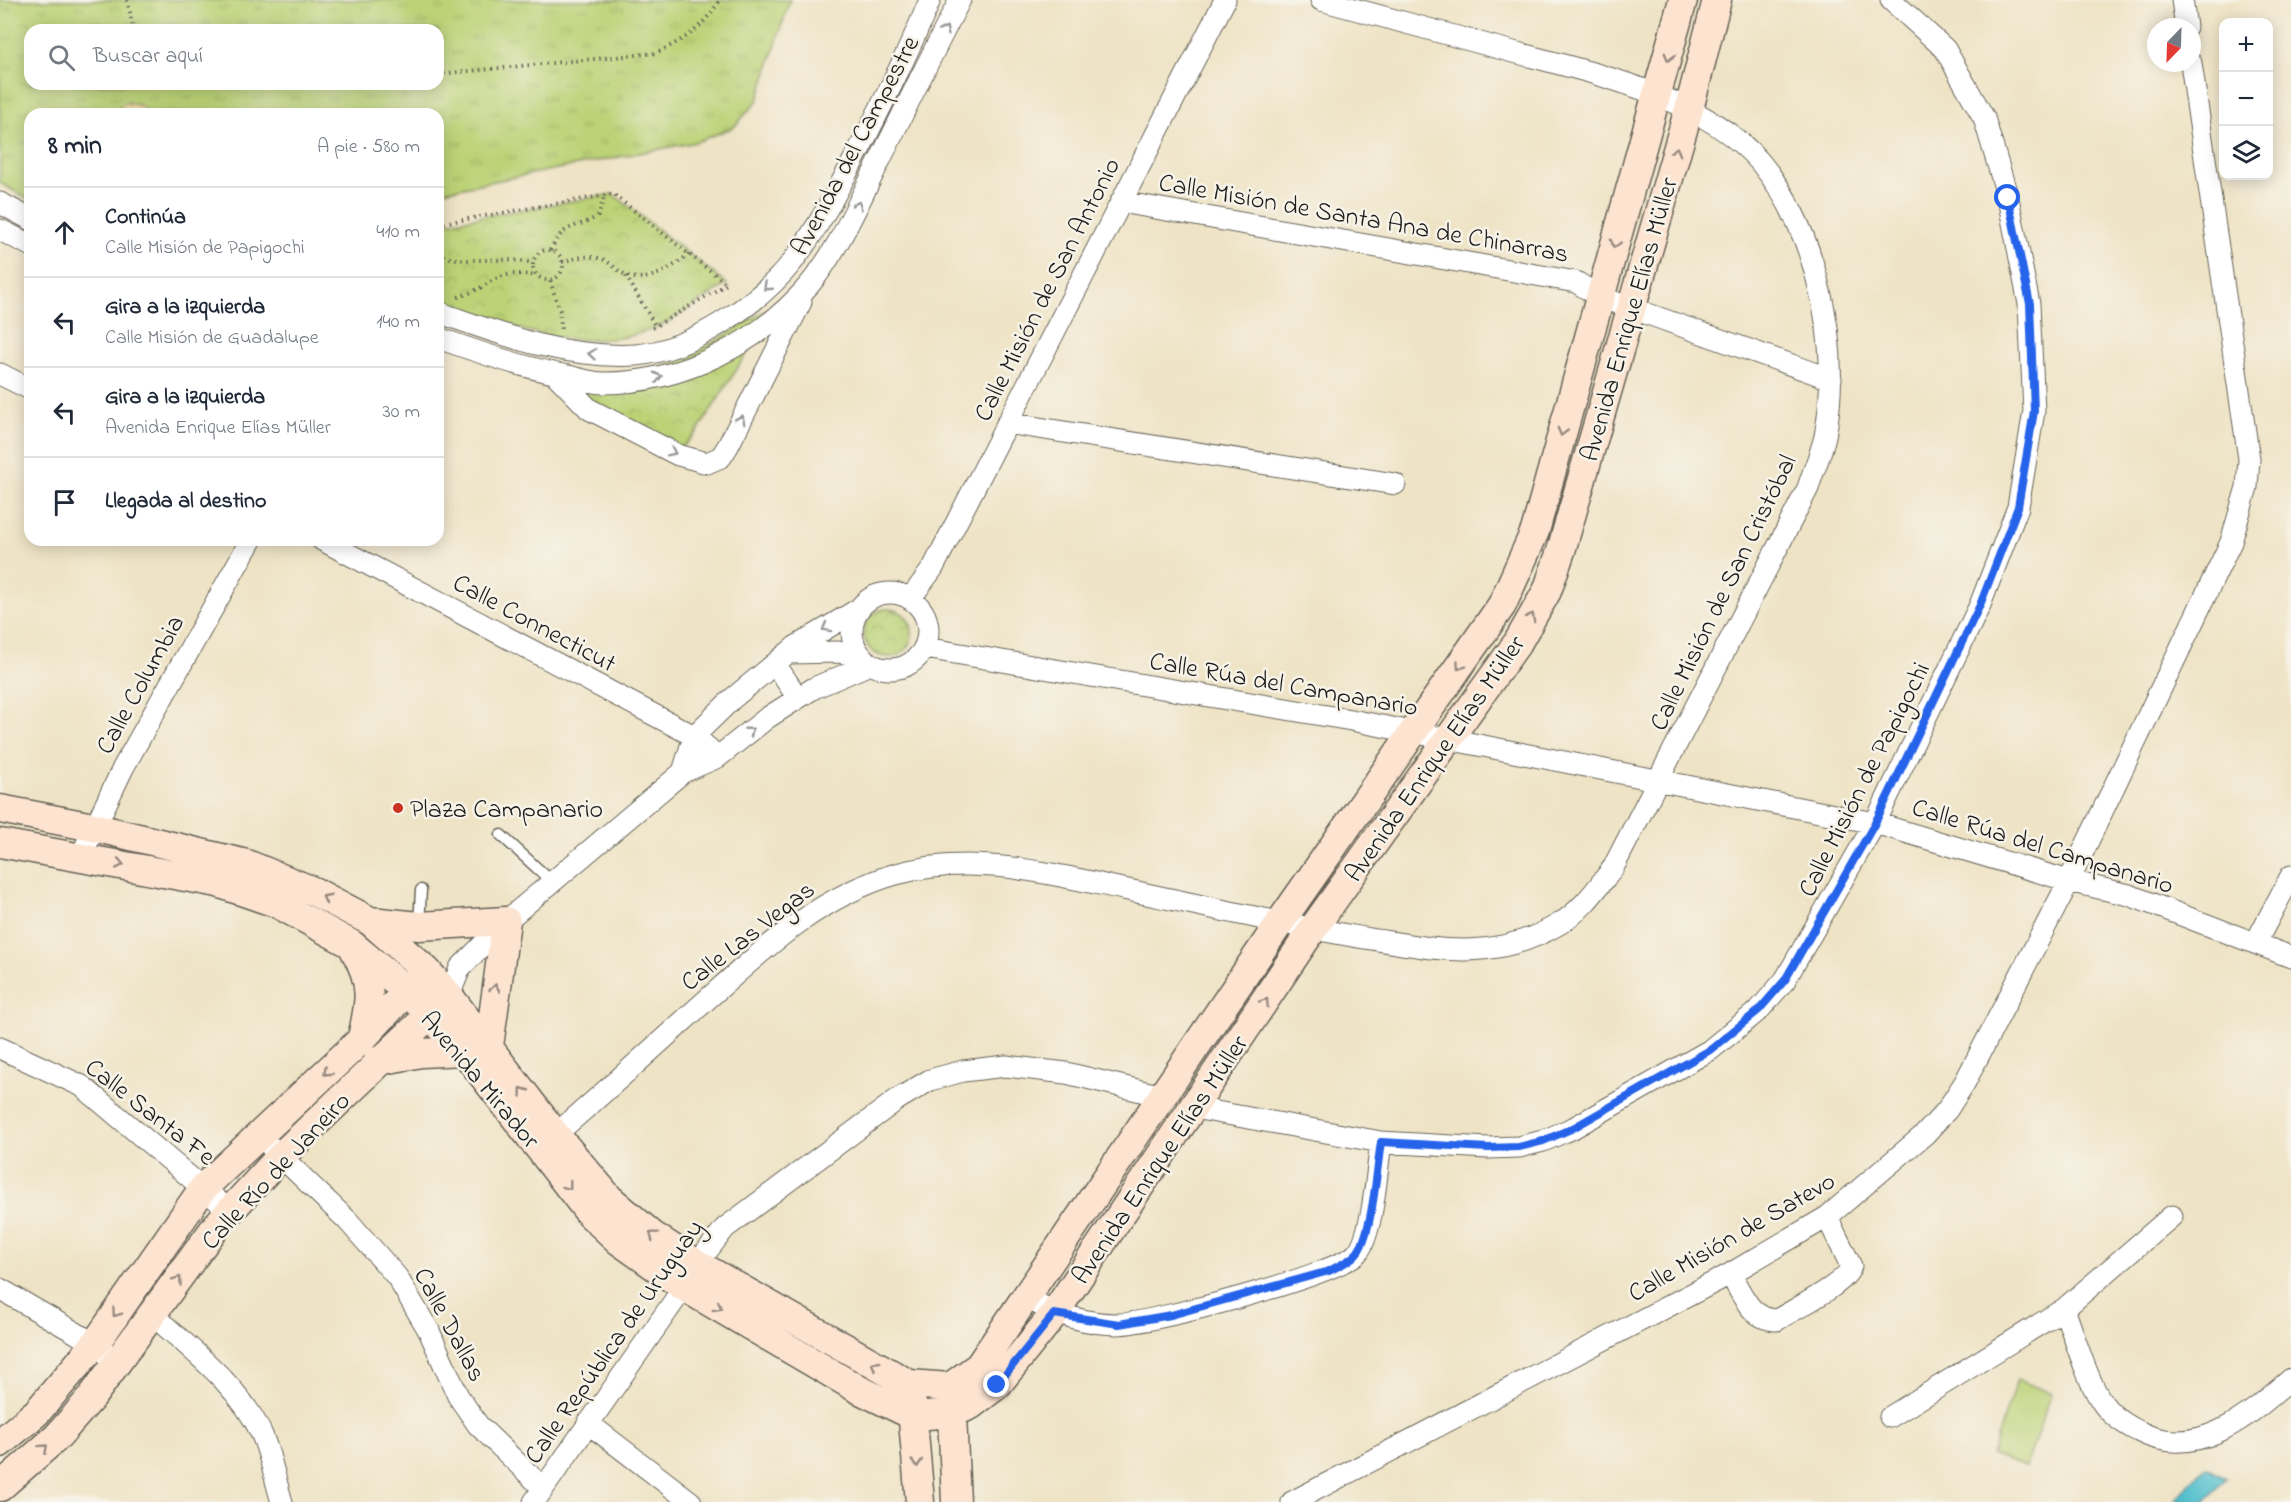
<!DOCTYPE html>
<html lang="es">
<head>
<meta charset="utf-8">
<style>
  body { margin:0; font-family:"Indie Flower",sans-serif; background:#f2f2f3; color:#1f2937 }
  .controls { position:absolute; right:18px; top:18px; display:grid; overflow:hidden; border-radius:12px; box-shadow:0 3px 15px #0003 }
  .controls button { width:54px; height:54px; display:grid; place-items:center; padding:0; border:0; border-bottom:2px solid #e0e1e3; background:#fff; color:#1f2937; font:30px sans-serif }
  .compass { position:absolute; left:2147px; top:18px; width:54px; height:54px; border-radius:50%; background:#fff; box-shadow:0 3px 15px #0003; rotate:203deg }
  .stop { position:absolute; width:18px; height:18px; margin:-14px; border:4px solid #2563eb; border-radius:50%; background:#fff }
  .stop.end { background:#2563eb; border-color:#fff; box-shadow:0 2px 6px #0008 }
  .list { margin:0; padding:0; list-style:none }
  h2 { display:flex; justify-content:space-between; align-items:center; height:78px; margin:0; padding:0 24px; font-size:26px }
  h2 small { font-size:20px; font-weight:400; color:#747a83 }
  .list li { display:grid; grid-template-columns:39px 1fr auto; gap:18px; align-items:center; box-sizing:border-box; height:90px; padding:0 24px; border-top:2px solid #e0e1e3 }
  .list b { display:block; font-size:22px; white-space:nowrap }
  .list p { margin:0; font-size:20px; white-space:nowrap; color:#747a83 }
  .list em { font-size:20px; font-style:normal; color:#747a83 }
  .icon { flex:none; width:33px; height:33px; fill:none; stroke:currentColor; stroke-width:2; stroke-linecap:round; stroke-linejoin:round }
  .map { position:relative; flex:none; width:2291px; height:1502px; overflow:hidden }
  .search { position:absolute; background:#fff; box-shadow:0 3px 15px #0003; left:24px; top:24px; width:420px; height:66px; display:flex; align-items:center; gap:15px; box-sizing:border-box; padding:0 21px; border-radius:18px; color:#747a83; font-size:22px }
  .panel { position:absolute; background:#fff; box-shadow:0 3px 15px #0003; left:24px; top:108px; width:420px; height:438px; border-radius:18px }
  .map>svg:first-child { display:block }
  .grass { fill:url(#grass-tufts); stroke:#6c7749; stroke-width:1.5; fill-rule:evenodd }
  .sand { fill:url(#sand-dots); stroke:#857b5d; stroke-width:1.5 }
  .park { fill:url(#park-crowns); stroke:#6c7749; stroke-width:1.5 }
  .pitch { fill:#bbd276; stroke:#6c7749; stroke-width:1.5 }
  .water { fill:#53bfce; stroke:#386e75; stroke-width:1.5 }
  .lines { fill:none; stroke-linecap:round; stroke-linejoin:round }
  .lane-casing { stroke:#666257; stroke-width:13 }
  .street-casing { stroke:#666257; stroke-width:23 }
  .secondary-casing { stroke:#666257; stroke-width:31 }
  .path { stroke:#666257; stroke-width:4; stroke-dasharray:1.5 4.5; stroke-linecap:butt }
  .lane { stroke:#fff; stroke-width:10 }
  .street { stroke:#fff; stroke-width:21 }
  .secondary { stroke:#fde4d1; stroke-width:28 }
  .oneway { stroke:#999 }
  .oneway2 { stroke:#988a80 }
  .route { stroke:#2563eb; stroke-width:8 }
  .poi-dot { fill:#c8321e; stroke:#f7f3e8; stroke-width:2 }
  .labels { text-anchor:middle; stroke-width:5; stroke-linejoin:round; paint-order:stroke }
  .street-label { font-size:26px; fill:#1c1c1c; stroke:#f7f3e8 }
  .poi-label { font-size:26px; fill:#1c1c1c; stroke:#f7f3e8; text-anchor:start }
</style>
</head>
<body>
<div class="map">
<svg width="2291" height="1502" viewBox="0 0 2291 1502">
  <defs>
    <pattern id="grass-tufts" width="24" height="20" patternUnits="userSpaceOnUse" patternTransform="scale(1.5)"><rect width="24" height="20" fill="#bbd276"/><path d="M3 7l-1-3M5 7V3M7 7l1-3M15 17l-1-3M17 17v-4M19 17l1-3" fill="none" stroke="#a0b466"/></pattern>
    <pattern id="sand-dots" width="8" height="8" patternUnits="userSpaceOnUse" patternTransform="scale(1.5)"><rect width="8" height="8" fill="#eeda9e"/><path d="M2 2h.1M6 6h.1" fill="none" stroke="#ccba88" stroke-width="1.8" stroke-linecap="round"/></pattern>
    <pattern id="park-crowns" width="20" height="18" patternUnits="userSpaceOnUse" patternTransform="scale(1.5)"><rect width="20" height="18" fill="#bbd276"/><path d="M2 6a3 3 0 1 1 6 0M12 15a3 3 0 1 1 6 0" fill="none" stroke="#a0b466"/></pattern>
  </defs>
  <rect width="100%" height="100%" fill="#f7f3e8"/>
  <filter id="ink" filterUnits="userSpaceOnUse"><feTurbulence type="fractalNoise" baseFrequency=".0167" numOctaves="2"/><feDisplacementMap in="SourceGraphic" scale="12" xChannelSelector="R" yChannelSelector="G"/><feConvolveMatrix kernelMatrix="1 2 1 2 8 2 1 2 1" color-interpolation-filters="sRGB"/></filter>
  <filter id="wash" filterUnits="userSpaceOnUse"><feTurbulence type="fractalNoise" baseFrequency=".008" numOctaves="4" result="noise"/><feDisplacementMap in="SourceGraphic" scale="24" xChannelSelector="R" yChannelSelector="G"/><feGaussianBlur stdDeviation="1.35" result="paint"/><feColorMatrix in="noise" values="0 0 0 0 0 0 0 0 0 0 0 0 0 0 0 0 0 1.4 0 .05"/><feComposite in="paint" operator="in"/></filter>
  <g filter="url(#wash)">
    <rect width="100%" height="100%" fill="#eee3c5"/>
    <path class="grass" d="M0,0H790L758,100L734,127L696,142L438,192V114H30V200L0,183ZM30,30H438V84H30Z"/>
    <path class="sand" d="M127,102L141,106L150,114H124L118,107Z"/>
    <path class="park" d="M613,194L727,284C701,300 676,321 647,331C579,355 502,325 438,302V224Z
      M778,303L698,431L680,449L594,414L534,375L609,381L687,358Z
      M864 633a24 24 0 1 1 48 0a24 24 0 1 1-48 0Z"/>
    <path class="pitch" d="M101,108L118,114H59L75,109Z
      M2017,1380L2051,1393L2026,1467L1991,1455Z"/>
    <path class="water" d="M2206,1467L2227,1478L2205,1502H2182L2175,1499Z"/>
  </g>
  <g filter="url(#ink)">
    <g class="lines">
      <g class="lane-casing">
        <path id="lane" d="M501,835L551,881
          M419,925L421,890"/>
      </g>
      <g class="street-casing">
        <path id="street" d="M2182,0L2186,27
          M1121,202L1576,282L1600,297L1831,379
          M0,203L30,219
          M0,230L30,245
          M438,312C503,335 565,359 636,355C690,351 760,303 793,261C820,225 841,184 862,144C886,97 910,49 930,0
          M438,338C481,353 524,368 568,376C580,379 592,383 604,383C682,383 760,343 810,284C837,251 854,212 873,174C902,116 930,57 960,0
          M0,374L30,389
          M555,374L589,409L678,455L707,463L721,457L728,446L801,302
          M1007,423L1395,484
          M322,540L694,736L718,757
          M852 631a38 38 0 1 1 76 0a38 38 0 1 1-76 0Z
          M910,599L933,568L1225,0
          M925,648L1351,720L1875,823L2069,881L2129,895L2291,957
          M789,653L838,652L860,656
          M775,664L798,698
          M683,772L694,736L732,699L795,647L857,610
          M81,856L123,768L251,540
          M2256,942L2291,876
          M449,996L460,968L506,921L683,772L718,757L767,718L814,688L870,664
          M0,1048L82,1086L230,1211
          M1194,1108L1381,1142L1488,1148L1519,1147L1543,1141L1573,1128L1710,1050L1759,1010L1785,980L1875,823L1980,605L2018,507L2034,411L2029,304L2008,198L1984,118L1945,49L1891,0
          M544,1144C598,1099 650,1051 702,1004C763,950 817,897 896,874C972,853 1048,873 1123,889C1205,906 1288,926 1371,939C1439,950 1496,962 1559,924C1582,911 1597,888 1613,868L1808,488C1813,471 1821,454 1825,436C1835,383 1831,331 1817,279C1806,236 1789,197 1760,162C1702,95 1588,72 1506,50C1444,33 1383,17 1321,0
          M271,1147L348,1221L397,1277L429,1331L458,1396L478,1425L543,1488
          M1730,1274C1742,1293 1750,1320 1777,1320C1794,1309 1847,1284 1851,1266L1827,1217
          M0,1289L95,1344L106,1353
          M1027,1298C1055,1314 1085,1324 1118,1324C1150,1324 1340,1274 1357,1253C1373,1235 1377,1168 1381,1142
          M2064,1309C2074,1335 2086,1377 2100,1399C2108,1413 2124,1424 2138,1431C2196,1462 2249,1416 2291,1379
          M153,1315C191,1350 240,1386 262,1435C271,1456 275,1480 282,1502
          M1890,1417L2064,1309L2172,1216
          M588,1423L691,1502
          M534,1502L684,1287L697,1264L725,1228L898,1099L930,1080L963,1071L1006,1066L1066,1073L1162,1096
          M1292,1502L1730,1274L1827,1217L1925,1134L1947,1110L1965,1082L2069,881L2231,542L2247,487L2249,459L2191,63"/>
      </g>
      <g class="secondary-casing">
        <path id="secondary" d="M0,809L93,827L247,864L313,891L370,921L427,971L449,996L555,1134L609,1198L652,1235L697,1264L909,1384L950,1387
          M0,843L218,883L276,903L351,944L406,990L464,1051L590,1214L618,1240L684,1287L858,1389L914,1416L953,1413L971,1405L997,1385L1054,1314L1312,930L1518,642L1547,591L1561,551L1689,109L1717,0
          M370,921L419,926L506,921L489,1046
          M355,951C374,984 370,1002 362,1038
          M378,1061L421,1053L464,1051
          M950,1387L979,1366L1281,921L1502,605L1535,531L1683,0
          M951,1393L956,1502
          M911,1398L920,1502
          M0,1443L37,1412L95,1344L204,1187L361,1040L418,979
          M0,1487L57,1437L91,1398L217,1225L280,1157L444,1001"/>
      </g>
      <path class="path" d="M127,0L134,30
        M438,74L656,53C689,37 700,30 720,0
        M438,224L613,194L727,284L649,330
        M533 265a15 15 0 1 1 30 0a15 15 0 1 1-30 0Z
        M551,251C561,223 577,229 598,216L605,195
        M438,254C463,266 502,255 532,263
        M562,262C575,258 586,255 599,258C609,260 617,271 626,275C648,285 673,267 689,254
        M626,276L656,327
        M550,281L560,311L561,331
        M458,297C496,286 492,268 537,276"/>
      <use href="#lane" class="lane"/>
      <use href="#street" class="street"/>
      <use href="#secondary" class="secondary"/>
    </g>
    <defs><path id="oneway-chevron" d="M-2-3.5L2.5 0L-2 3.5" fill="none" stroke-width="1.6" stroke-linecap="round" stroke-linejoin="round" transform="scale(1.5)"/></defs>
    <g class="oneway">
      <use href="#oneway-chevron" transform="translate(945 30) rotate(-64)"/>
      <use href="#oneway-chevron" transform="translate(858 205) rotate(-64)"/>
      <use href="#oneway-chevron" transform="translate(767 287) rotate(137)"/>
      <use href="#oneway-chevron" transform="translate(592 354) rotate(-175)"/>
      <use href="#oneway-chevron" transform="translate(658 377) rotate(-13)"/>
      <use href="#oneway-chevron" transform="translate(741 419) rotate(-63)"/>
      <use href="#oneway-chevron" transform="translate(672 452) rotate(26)"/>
      <use href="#oneway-chevron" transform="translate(826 628) rotate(150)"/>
      <use href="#oneway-chevron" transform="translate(750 731) rotate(-38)"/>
    </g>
    <g class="oneway2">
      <use href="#oneway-chevron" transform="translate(1669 57) rotate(105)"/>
      <use href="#oneway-chevron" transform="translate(1676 151) rotate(-74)"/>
      <use href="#oneway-chevron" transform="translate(1615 244) rotate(106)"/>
      <use href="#oneway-chevron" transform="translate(1562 432) rotate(105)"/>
      <use href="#oneway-chevron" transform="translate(1531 617) rotate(-61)"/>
      <use href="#oneway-chevron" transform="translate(1460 666) rotate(125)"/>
      <use href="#oneway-chevron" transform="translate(120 864) rotate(11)"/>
      <use href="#oneway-chevron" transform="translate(326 898) rotate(-152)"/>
      <use href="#oneway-chevron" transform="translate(495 988) rotate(-82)"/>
      <use href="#oneway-chevron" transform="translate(1265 1002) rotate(-56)"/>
      <use href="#oneway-chevron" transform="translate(327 1072) rotate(137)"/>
      <use href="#oneway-chevron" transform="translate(523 1091) rotate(-127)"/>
      <use href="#oneway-chevron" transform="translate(568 1186) rotate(52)"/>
      <use href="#oneway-chevron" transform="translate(653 1235) rotate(-143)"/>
      <use href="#oneway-chevron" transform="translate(178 1280) rotate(-55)"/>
      <use href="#oneway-chevron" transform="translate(718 1307) rotate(30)"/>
      <use href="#oneway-chevron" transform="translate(116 1313) rotate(125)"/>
      <use href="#oneway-chevron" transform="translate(875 1365) rotate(-150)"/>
      <use href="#oneway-chevron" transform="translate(44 1448) rotate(-42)"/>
      <use href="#oneway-chevron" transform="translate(917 1463) rotate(86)"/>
    </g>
  </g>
  <g class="lines" filter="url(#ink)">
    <path class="route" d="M997,1385L1054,1314L1119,1324L1171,1315L1329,1271C1338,1266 1349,1262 1356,1254C1372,1238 1377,1167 1381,1142L1488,1148L1519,1147L1543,1141L1573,1128L1710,1050L1759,1010L1785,980L1875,823L1980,605L2018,507L2034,411L2030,304L2008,198"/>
  </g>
  <circle class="poi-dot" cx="398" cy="808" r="6"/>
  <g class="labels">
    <g class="street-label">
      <text transform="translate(854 145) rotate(-62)" y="9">Avenida del Campestre</text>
      <text transform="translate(1364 217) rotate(10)" y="9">Calle Misión de Santa Ana de Chinarras</text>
      <text transform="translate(1046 289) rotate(-63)" y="9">Calle Misión de San Antonio</text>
      <text transform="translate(1628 319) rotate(-74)" y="9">Avenida Enrique Elías Müller</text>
      <text transform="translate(1722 592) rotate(-64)" y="9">Calle Misión de San Cristóbal</text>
      <text transform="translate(535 622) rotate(28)" y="9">Calle Connecticut</text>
      <text transform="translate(1284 683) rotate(10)" y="9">Calle Rúa del Campanario</text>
      <text transform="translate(139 684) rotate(-61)" y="9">Calle Columbia</text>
      <text transform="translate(1434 758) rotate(-55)" y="9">Avenida Enrique Elías Müller</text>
      <text transform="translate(1863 779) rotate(-63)" y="9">Calle Misión de Papigochi</text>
      <text transform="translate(2043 845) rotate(17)" y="9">Calle Rúa del Campanario</text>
      <text transform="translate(747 935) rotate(-38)" y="9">Calle Las Vegas</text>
      <text transform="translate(481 1079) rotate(50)" y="9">Avenida Mirador</text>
      <text transform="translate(151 1111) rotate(38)" y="9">Calle Santa Fe</text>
      <text transform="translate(1159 1159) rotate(-56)" y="9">Avenida Enrique Elías Müller</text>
      <text transform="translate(275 1170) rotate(-47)" y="9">Calle Río de Janeiro</text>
      <text transform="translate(1731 1236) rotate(-30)" y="9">Calle Misión de Satevo</text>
      <text transform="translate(451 1324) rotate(62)" y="9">Calle Dallas</text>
      <text transform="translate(613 1341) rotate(-55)" y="9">Calle República de Uruguay</text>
    </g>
    <g class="poi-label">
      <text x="410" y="817">Plaza Campanario</text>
    </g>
  </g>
</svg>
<div class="controls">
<button>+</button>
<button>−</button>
<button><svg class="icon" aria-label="layers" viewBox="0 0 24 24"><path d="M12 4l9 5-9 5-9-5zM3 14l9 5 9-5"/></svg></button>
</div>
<svg class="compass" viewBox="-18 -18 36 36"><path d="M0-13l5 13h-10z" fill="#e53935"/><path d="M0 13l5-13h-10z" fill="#747a83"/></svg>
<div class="stop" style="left:2008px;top:198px"></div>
<div class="stop end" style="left:997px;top:1385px"></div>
<div class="search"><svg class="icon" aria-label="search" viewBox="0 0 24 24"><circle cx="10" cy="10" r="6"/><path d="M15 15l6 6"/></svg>Buscar aquí</div>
<section class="panel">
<h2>8 min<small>A pie · 580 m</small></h2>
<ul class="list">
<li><svg class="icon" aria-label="ahead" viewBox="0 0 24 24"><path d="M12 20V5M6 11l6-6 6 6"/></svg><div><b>Continúa</b><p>Calle Misión de Papigochi</p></div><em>410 m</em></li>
<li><svg class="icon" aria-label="left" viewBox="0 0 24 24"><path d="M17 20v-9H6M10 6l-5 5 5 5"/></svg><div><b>Gira a la izquierda</b><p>Calle Misión de Guadalupe</p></div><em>140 m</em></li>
<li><svg class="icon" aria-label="left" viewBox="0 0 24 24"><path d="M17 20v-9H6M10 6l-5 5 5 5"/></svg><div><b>Gira a la izquierda</b><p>Avenida Enrique Elías Müller</p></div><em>30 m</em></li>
<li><svg class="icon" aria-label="arrive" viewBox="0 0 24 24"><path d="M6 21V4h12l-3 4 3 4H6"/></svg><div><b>Llegada al destino</b></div></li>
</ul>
</section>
</div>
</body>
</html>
